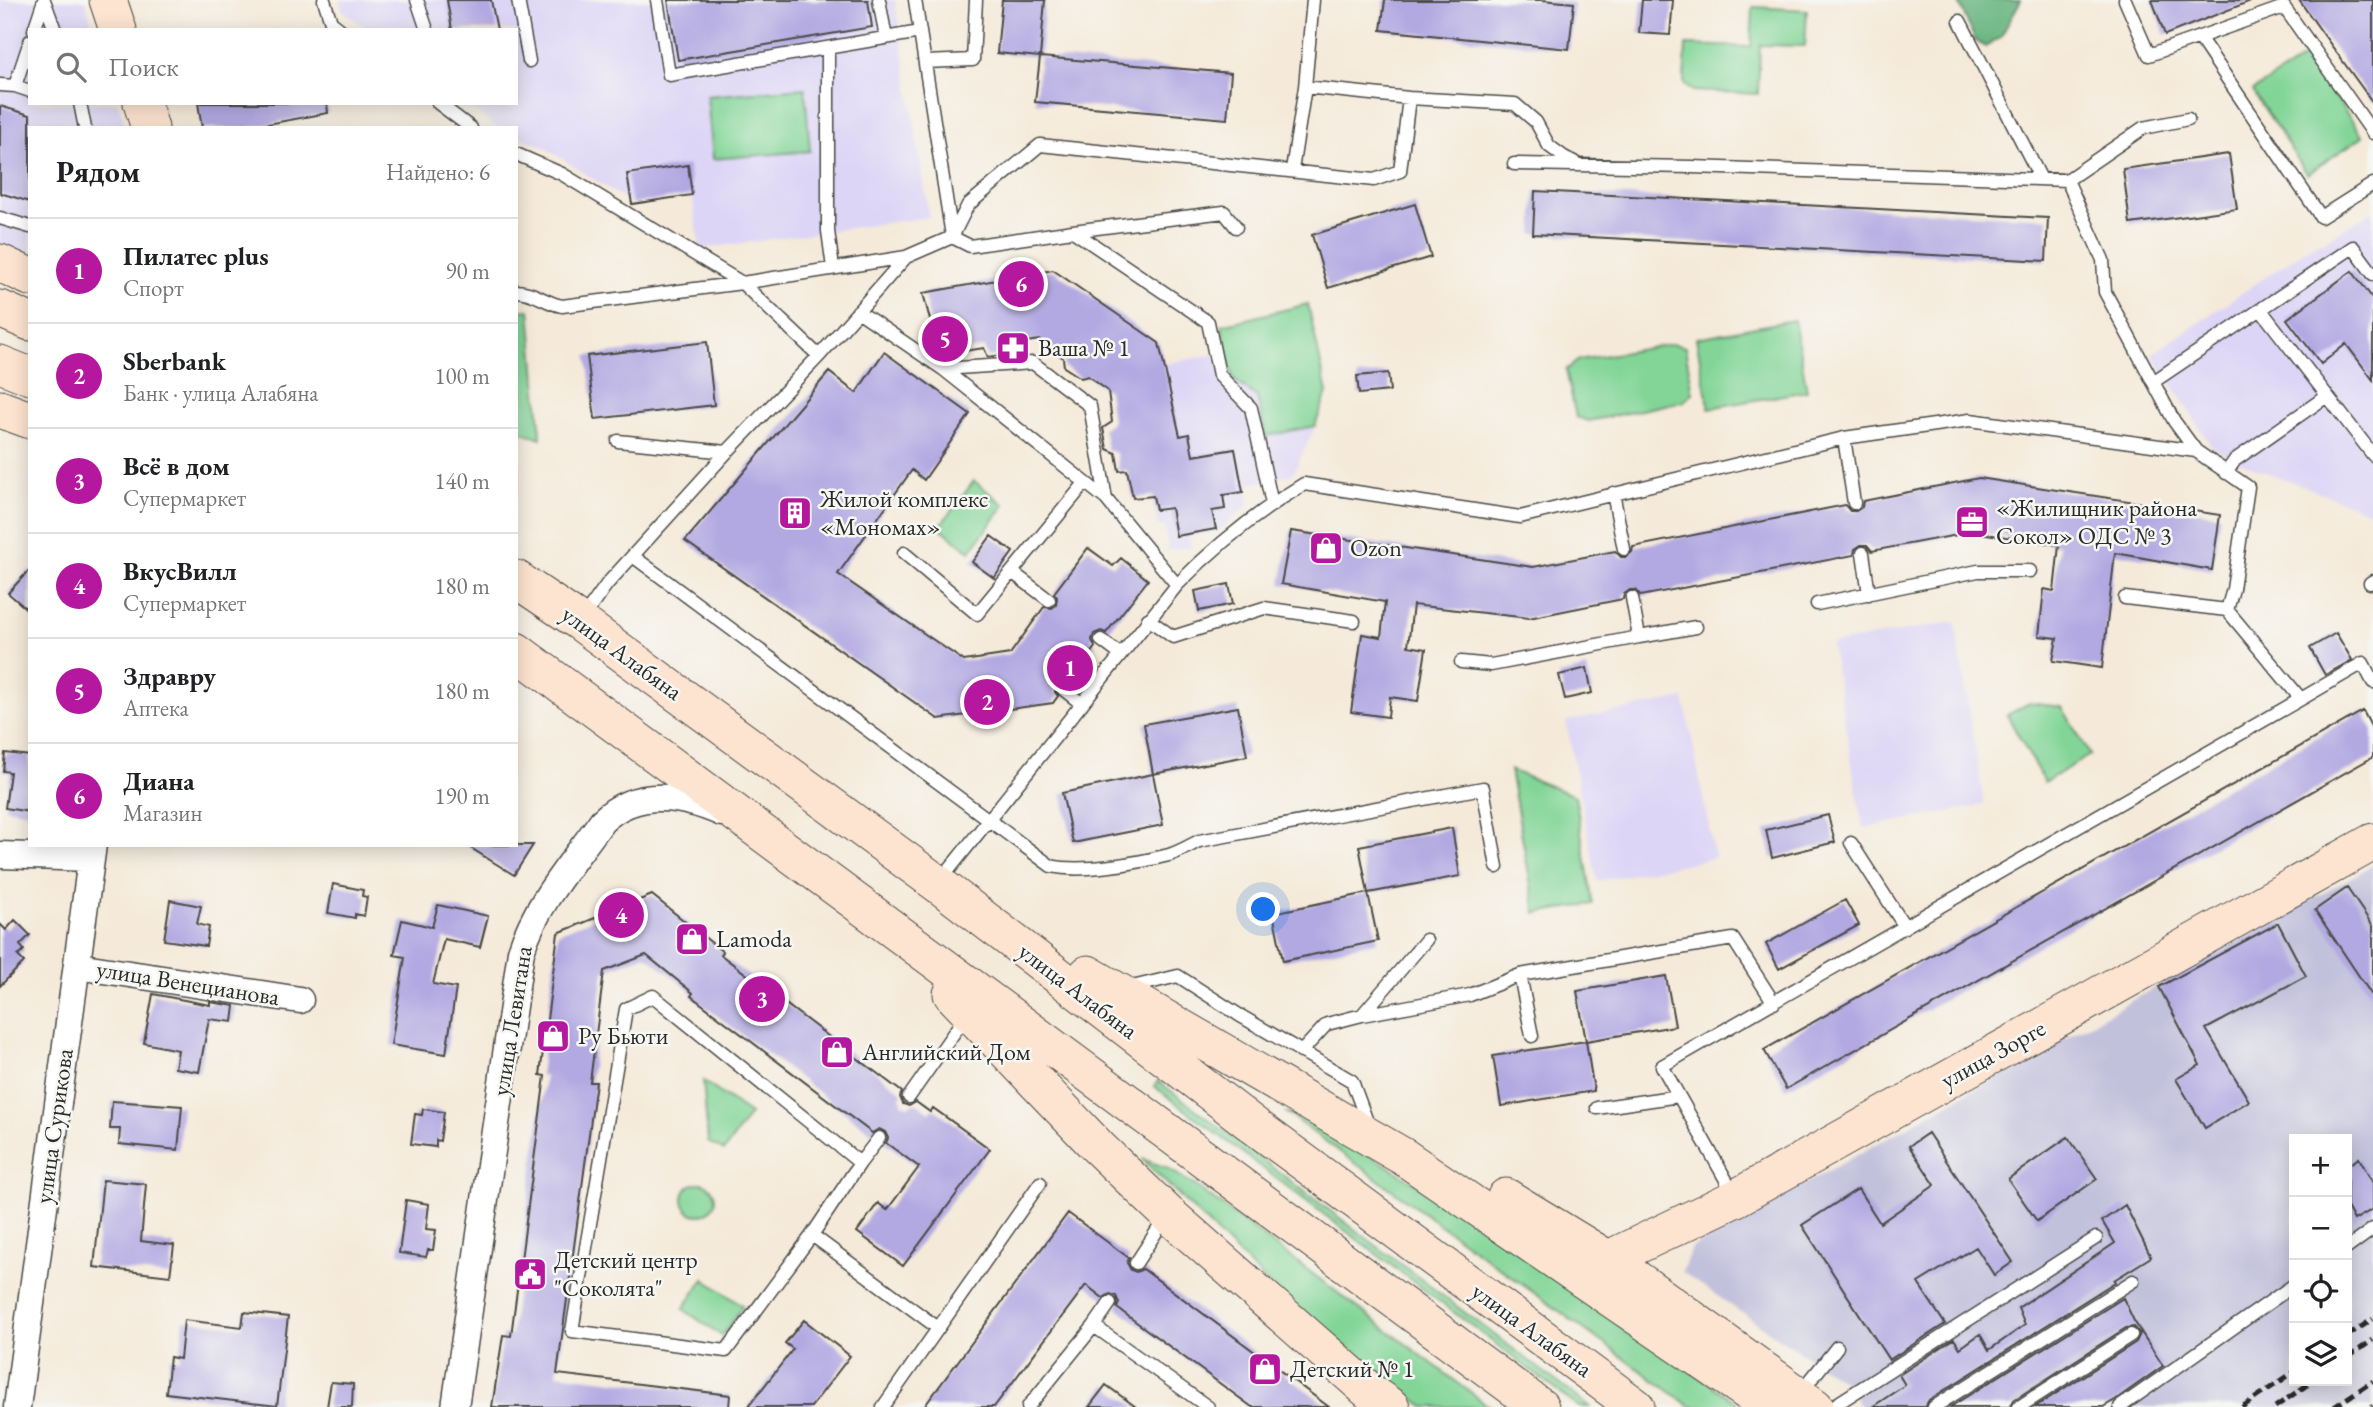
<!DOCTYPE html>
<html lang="ru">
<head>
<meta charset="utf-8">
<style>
  body { margin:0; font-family:"EB Garamond",serif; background:#f2f2f2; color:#202124 }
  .controls { position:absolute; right:21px; bottom:21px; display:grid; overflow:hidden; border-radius:0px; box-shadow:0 4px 18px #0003 }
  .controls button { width:63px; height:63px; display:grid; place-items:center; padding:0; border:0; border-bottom:2px solid #e0e0e0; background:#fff; color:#202124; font:35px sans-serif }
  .you { position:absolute; left:1264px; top:910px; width:24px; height:24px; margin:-18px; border:5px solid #fff; border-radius:50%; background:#1a73e8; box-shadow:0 0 0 10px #1a73e833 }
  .badge { display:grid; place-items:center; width:46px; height:46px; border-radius:50%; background:#b5179e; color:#fff; font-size:23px; font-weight:700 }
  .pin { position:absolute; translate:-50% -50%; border:4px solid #fff; box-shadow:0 2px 7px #0006 }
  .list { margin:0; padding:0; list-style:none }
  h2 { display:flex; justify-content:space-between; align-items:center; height:91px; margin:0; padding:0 28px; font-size:30px }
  h2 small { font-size:23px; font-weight:400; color:#757577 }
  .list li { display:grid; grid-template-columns:46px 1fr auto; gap:21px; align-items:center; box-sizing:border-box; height:105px; padding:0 28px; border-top:2px solid #e0e0e0 }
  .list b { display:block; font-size:26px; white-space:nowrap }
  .list p { margin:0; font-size:23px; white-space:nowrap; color:#757577 }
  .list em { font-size:23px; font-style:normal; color:#757577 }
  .icon { flex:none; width:38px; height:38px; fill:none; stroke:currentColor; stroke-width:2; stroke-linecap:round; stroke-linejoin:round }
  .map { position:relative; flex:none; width:2373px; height:1407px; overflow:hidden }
  .search { position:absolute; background:#fff; box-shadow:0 4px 18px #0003; left:28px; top:28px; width:490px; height:77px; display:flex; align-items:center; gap:18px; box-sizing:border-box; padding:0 24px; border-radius:0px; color:#757577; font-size:26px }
  .panel { position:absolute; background:#fff; box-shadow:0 4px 18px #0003; left:28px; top:126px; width:490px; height:721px; border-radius:0px }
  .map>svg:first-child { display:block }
  .built { fill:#ddd5f6 }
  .industrial { fill:#c2c1dc; fill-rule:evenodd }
  .green { fill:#82d597; stroke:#568061; stroke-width:2 }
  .forest { fill:#69b680; stroke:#4a7056; stroke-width:2 }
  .building { fill:#b2a9e2 }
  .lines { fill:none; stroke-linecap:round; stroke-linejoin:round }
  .lane-casing { stroke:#494845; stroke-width:15 }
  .street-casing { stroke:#494845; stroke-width:29 }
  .secondary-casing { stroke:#494845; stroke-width:39 }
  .lane { stroke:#fff; stroke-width:12 }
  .street { stroke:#fff; stroke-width:26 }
  .secondary { stroke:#fde4d0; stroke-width:37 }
  .rail { stroke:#2b2b2b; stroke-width:5; stroke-dasharray:10 5; stroke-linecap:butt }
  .labels { text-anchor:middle; stroke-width:5; stroke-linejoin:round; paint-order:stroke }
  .poi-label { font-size:24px; fill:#2b2b2b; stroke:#f6f6f2; text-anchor:start }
  .street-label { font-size:24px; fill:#2b2b2b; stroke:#f6f6f2 }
</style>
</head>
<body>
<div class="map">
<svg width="2373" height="1407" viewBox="0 0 2373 1407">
  <rect width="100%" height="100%" fill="#f6f6f2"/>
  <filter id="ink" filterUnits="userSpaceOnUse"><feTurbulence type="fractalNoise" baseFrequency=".0143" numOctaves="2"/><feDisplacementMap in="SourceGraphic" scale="14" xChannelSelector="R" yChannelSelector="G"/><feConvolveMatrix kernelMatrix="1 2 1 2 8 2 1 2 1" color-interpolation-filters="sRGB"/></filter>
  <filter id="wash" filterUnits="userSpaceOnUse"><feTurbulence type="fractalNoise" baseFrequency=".00686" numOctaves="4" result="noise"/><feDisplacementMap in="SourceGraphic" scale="28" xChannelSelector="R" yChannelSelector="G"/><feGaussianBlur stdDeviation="1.57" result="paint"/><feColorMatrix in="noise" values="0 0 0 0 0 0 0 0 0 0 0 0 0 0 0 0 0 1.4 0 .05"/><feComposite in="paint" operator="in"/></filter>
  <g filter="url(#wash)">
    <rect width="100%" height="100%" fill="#f5ead9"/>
    <path class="built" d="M0,0H85L94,30H30V103H118L126,128H30V265L0,252Z
      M339,0H895L929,217L700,249L692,196L632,204L544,147L516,135V128L496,127L465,103H516V30H368L342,10Z
      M2373,211V513L2235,460L2212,447L2152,354L2317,242H2323Z
      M1308,304L1327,393L1315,426L1293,474L1248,485L1249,505L1218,532L1189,537L1191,547L1168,550L1165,526H1158L1153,496L1180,493V436L1165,364L1226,352L1222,325Z
      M1955,622L1984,805L1863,828L1831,644Z
      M1684,698L1715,858L1597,881L1566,721Z"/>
    <path class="industrial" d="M2373,865V1407H1860L1847,1384L1682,1272L1691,1248ZM2294,1139H2347V1381H2294Z"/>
    <path class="green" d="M1753,7L1807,10L1805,46L1760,45L1758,94L1693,91L1684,83L1686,45L1751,47Z
      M2306,56L2363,136L2307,174L2253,91Z
      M805,88L810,151L713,159L707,96Z
      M1308,304L1327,393L1315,426L1266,436L1257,397L1234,380L1226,352L1222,325Z
      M530,310L541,438L516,430V311Z
      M1794,320L1807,391L1709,408L1696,338Z
      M1673,344L1685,347L1693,393L1684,401L1589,421L1576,417L1566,370L1579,360Z
      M974,481L1005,505L970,551L939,527Z
      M2029,703L2062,707L2090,755L2044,782L2007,715Z
      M1510,770L1575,796L1593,904L1536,913Z
      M703,1081L750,1114L724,1151L708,1142Z
      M1158,1081L1590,1407H1579L1154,1086Z
      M1285,1112L1311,1118L1490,1230L1743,1407H1691Z
      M1142,1159L1167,1168L1197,1187L1490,1407H1425L1285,1300Z
      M683 1199a16 16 0 1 1 32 0a16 16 0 1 1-32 0Z
      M704,1279L743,1306L722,1336L683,1309Z"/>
    <path class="forest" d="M1958,0H2021L2000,38L1985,47L1975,40Z"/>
    <g id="blocks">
      <path class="building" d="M447,0H491L497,30H452Z
        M668,0H868L872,27L678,60Z
        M1002,0H1045L1040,57L997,53Z
        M1385,0H1542L1574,3L1569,49L1381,30Z
        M1642,0H1673L1670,35L1639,33Z
        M2152,0H2250L2251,1L2165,35Z
        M2299,0H2373V103L2326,38Z
        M1040,57L1231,73L1227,119L1035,102Z
        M198,103H327L328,113L246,128H202Z
        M0,106L30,115V202L0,193Z
        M2229,154L2237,209L2130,224L2123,169Z
        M688,165L692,195L632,204L627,174Z
        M1535,191L2048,218L2046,261L1533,234Z
        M1415,204L1431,257L1328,288L1312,235Z
        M1053,270L1159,343L1180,436L1189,434L1193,456L1235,449L1243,492L1223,495L1225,509L1212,511L1216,529L1176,536L1171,508L1156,510L1153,496L1133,498L1127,470L1119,471L1116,453L1107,449L1103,428L1112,422L1108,391L1088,376L1081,378L1064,367L1063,358L1040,340L1019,343L1017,353L988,357L984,348L945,354L935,339L923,293Z
        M2352,271L2373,299V380L2346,344L2321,364L2287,319Z
        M707,342L714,405L595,419L587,356Z
        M884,352L970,414L924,480L912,470L838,574L964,661L1010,654L1044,607L1052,608L1056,605L1057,597L1054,593L1088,548L1113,566L1121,558L1148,580L1106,633L1101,631L1094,634L1092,640L1095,647L1069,682L1060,681L1056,684L1055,692L1058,696L1053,703L938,719L685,541L829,372L856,393Z
        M1388,373L1390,391L1359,394L1357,376Z
        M1979,478L2220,515L2212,570L2115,553L2102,668L2053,661L2057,638L2039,636L2044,589L2054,591L2059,545L1973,532L1872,551L1867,545H1861L1855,549L1854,555L1641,596L1636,590H1630L1624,594L1623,599L1529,618L1413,605L1408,646L1426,649L1418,701L1390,697L1388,717L1351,712L1362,634L1381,637L1385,602L1281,584L1291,531L1533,567L1615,551L1621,557H1626L1632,552L1633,547L1845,505L1850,511H1856L1862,507L1863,501Z
        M991,536L1013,552L994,578L972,562Z
        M30,569V612L8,593Z
        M1229,584L1233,604L1199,611L1195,591Z
        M2336,633L2352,660L2325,675L2310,648Z
        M1587,668L1592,693L1565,699L1559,675Z
        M1238,707L1247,756L1153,774L1144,724Z
        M2363,711L2373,730V757L1786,1089L1764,1050Z
        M5,753L30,756V812L5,808L10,772L3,771Z
        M1153,774L1163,825L1073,843L1062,793Z
        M1828,815L1835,842L1772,858L1766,830Z
        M1452,828L1460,876L1368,893L1359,846Z
        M466,845H533L514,875Z
        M333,884L363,890L362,896L367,897L364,916L355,914V918L328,913Z
        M2347,888L2373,926V997L2315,910Z
        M1368,893L1378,941L1283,961L1273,913Z
        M652,895L723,952L721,955L902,1092L900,1097L903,1104L909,1106L916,1102L930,1112L933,1108L990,1149L903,1266L857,1232L878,1203L887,1210L919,1167L886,1143L888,1138L885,1132L879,1129L872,1133L691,996L693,993L646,955L604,971L590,1082H596L594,1097L557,1374L730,1395L729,1407H492L503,1335L511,1336L545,1076L540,1075L558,933Z
        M170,900L201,906L197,924L209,927L206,946L164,940Z
        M1845,900L1859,925L1779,969L1766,944Z
        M438,905L488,916L480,947L444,939L433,984L456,988L446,1054L391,1045L405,957L394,955L402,920L432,927Z
        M15,920L30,935L20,945L24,950L18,956L24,962L0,986V924L6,930Z
        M2278,923L2306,976L2206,1029L2249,1101L2205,1128L2176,1079L2200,1065L2159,987Z
        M1666,976L1675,1026L1586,1041L1577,991Z
        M153,994L210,1005V1002L235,1006L233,1022L209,1019L199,1072L175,1068L178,1050L144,1043Z
        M1586,1041L1594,1091L1501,1106L1493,1056Z
        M112,1101L182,1106L178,1150L119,1144L120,1129H110Z
        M423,1109L444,1112L440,1141L436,1140V1147L411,1144L415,1114L422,1115Z
        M1928,1133L2013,1262L1994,1275L1976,1247L1918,1283L1945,1324L1889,1360L1802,1225L1858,1189L1880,1223L1935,1185L1909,1146Z
        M2068,1137L2097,1179L2037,1221L2008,1179Z
        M2359,1158L2373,1183V1209L2354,1220L2347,1207V1166Z
        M103,1180L146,1184L141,1241L174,1245L170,1276L94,1267Z
        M406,1200L429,1204L426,1229L436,1230L433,1250H428L426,1257L399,1253Z
        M2125,1205L2151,1257L2114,1280L2115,1282L1929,1400L1925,1407H1872L1905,1385L1899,1375L1954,1339L1960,1348L1980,1334L1989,1350L2025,1325L2018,1308L2115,1243L2102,1221Z
        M1068,1213L1129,1258L1127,1263L1131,1270L1136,1272L1143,1269L1329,1407H1252L1117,1308L1119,1303L1116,1296L1110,1294L1103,1298L1086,1285L994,1407H924Z
        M2123,1298L2134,1321L2163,1366L2115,1400L2103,1407H2035L2136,1342L2140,1334L2134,1327L2126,1328L2014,1400L2010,1407H1950Z
        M244,1312L288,1317L277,1406L166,1393L170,1357L180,1359L184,1320L242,1327Z
        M804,1320L850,1356L811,1407H748L793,1349L785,1343Z
        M331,1382L353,1384L352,1407H327Z
        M1106,1385L1136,1407H1089Z"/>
    </g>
  </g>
  <g filter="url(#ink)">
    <use href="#blocks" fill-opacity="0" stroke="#494845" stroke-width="2"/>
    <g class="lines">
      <g class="lane-casing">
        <path id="lane" d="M44,0L55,30
          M324,0L331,22L341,30
          M417,0L427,30
          M518,0L529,61
          M657,0L669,75L920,32
          M879,0L886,38
          M915,0L952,236
          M2125,0L2149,55L2284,7L2373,133
          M1960,21L2041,179
          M34,30L44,0
          M2199,37L2321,217L2373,184
          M828,48V231L833,268
          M925,62L973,60L976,0
          M0,85L15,86L30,41
          M15,86L30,91
          M1305,87L1409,98L1515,104L1536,122L1549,146L1564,157L1574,162
          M80,103L85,128
          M438,103L471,128
          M516,154L562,174L742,283L819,356
          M1514,164L1692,167L2067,180L2143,128L2188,119
          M1292,170L1305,87L1313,0
          M2067,180L2103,260L2105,292L2174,421L2196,451L2248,487L2233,589L2227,610
          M0,218L30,227
          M1073,231L1224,212L1236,227
          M952,237L970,246L1073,231L1208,322L1219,375L1251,408L1272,504
          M516,291C533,291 546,303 562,306L742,283L906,257L952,237L968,205L1040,145L1374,180L1400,171L1409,98
          M2261,310L2373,455
          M858,311L943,369L1106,499L1177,585
          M943,369L1033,363L1090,406L1106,499
          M2153,382L2353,247L2373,274
          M1844,438L1854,503
          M618,441L727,452
          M2226,473L2235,460L2327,396
          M1613,493L1624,549
          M904,553L977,614L1085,483
          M1863,553L1869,594
          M634,557L1051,866C1082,873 1137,863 1169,855C1179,852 1189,846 1199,841L1483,788L1497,867
          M1012,572L1049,600
          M2370,583L2373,581
          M2125,598L2227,610L2301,699L2363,663L2373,682
          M1817,604L1978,571H2030
          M582,619L607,584L727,452L819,356L906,257
          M1148,619L1173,637L1264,608L1354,621
          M1639,637L1696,627
          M1101,640L1121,655
          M1461,662L1491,665L1639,637L1632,598
          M1063,689L1082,704
          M1851,843L1905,927
          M939,882L1177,585C1216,545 1256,513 1304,484L1520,517L1844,438L1970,420L2196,451
          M1520,975L1532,1036
          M1128,988L1178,976L1239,1015L1352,1081L1369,1127
          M1362,1015L1426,940
          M1301,1052L1327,1024L1362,1015L1470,995L1520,975L1733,939L1774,1003
          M909,1097L967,1014
          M1597,1108L1679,1096
          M860,1163L879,1138
          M1735,1196L1662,1066L2301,699
          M812,1235L726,1351L572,1331L626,1009L653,996L860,1163L812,1235L938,1328
          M2347,1248L2373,1229
          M1136,1263L1166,1217
          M1094,1326L1110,1303
          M1801,1392L1837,1347
          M883,1407L1040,1183
          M1028,1407L1094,1326L1208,1407
          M1832,1407L2096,1238
          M1934,1407L2133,1281
          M2019,1407L2131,1335
          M2120,1407L2294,1285"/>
      </g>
      <g class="street-casing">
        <path id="street" d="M0,855L91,858
          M77,966L300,1000
          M17,1407L93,845
          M455,1407L521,951C536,903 573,862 602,821C636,788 681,795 722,813"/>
      </g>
      <g class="secondary-casing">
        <path id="secondary" d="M108,0L118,30
          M142,103L150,128
          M0,263L30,277
          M0,309L30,322
          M0,364L30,376
          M0,409L30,420
          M516,579L580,622L938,884L1256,1127L1636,1407
          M516,651L1540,1407
          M1088,974L1404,1157L1770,1407
          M952,994L1099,1148L1168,1214L1375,1396L1391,1407
          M1506,1197L1614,1263L1815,1407
          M1614,1263L1619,1254L1736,1198L2373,842"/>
      </g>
      <use href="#lane" class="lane"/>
      <use href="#street" class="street"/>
      <use href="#secondary" class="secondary"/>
      <path class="rail" d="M2347,1336L2373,1319
        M2347,1358L2373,1340
        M2242,1407L2294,1372
        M2275,1407L2313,1381
        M2334,1407L2373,1381
        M2372,1407L2373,1406"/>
    </g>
  </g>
  <defs>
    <g id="pharmacy-square" transform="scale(1.75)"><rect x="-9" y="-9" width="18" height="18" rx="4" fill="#b5179e" stroke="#f6f6f2"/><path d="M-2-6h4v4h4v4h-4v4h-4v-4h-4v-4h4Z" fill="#fff"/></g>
    <g id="building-square" transform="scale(1.75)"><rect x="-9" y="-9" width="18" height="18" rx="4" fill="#b5179e" stroke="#f6f6f2"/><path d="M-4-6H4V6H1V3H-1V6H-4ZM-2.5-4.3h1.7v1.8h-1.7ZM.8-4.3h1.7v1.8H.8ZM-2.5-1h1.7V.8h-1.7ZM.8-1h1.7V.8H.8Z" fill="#fff"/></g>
    <g id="office-square" transform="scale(1.75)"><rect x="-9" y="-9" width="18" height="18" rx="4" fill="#b5179e" stroke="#f6f6f2"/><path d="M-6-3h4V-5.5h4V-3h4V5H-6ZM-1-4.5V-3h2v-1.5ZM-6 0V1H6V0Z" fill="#fff"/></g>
    <g id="shop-square" transform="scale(1.75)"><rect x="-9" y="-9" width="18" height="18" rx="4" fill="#b5179e" stroke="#f6f6f2"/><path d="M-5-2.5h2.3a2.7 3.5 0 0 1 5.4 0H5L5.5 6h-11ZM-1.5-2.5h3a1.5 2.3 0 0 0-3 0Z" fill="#fff"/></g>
    <g id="civic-square" transform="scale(1.75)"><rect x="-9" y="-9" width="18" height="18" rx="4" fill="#b5179e" stroke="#f6f6f2"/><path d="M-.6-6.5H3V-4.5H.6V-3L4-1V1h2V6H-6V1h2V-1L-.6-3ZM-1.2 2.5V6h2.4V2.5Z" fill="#fff"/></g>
  </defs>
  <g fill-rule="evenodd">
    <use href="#pharmacy-square" x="1013" y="348"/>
    <use href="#building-square" x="795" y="513"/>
    <use href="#office-square" x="1972" y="522"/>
    <use href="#shop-square" x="1326" y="548"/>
    <use href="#shop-square" x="692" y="939"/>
    <use href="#shop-square" x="553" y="1036"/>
    <use href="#shop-square" x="837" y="1052"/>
    <use href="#civic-square" x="530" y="1274"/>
    <use href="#shop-square" x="1265" y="1369"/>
  </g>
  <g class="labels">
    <g class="poi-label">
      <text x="1038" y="356">Ваша № 1</text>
      <text x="820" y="507">Жилой комплекс<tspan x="820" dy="28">«Мономах»</tspan></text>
      <text x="1996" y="516">«Жилищник района<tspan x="1996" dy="28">Сокол» ОДС № 3</tspan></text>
      <text x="1350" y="556">Ozon</text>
      <text x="716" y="947">Lamoda</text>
      <text x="578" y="1044">Ру Бьюти</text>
      <text x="862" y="1060">Английский Дом</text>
      <text x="554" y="1268">Детский центр<tspan x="554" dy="28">"Соколята"</tspan></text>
      <text x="1290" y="1377">Детский № 1</text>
    </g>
    <g class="street-label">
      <text transform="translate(622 653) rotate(36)" y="8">улица Алабяна</text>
      <text transform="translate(188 983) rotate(9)" y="8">улица Венецианова</text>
      <text transform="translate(1078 991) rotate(37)" y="8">улица Алабяна</text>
      <text transform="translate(512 1021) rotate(-81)" y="8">улица Левитана</text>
      <text transform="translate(1993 1054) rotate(-29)" y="8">улица Зорге</text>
      <text transform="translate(54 1126) rotate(-82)" y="8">улица Сурикова</text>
      <text transform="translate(1532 1330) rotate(36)" y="8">улица Алабяна</text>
    </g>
  </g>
</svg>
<div class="controls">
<button>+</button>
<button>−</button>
<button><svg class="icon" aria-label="locate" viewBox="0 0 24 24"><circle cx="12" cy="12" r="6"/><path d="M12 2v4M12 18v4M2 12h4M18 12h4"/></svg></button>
<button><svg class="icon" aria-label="layers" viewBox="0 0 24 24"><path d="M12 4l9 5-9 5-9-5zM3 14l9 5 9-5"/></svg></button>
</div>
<div class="you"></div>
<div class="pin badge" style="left:1070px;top:668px">1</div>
<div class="pin badge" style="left:987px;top:702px">2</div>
<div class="pin badge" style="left:762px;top:999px">3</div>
<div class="pin badge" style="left:621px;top:915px">4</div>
<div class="pin badge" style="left:945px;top:339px">5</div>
<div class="pin badge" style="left:1021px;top:284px">6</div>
<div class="search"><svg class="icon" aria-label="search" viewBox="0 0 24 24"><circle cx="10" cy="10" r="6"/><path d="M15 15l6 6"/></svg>Поиск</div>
<section class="panel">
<h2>Рядом<small>Найдено: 6</small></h2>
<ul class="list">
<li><span class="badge">1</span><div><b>Пилатес plus</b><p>Спорт</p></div><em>90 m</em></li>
<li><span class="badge">2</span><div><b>Sberbank</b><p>Банк · улица Алабяна</p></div><em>100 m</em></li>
<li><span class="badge">3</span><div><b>Всё в дом</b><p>Супермаркет</p></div><em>140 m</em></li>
<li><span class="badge">4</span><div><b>ВкусВилл</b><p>Супермаркет</p></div><em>180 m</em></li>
<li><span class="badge">5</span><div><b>Здравру</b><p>Аптека</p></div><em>180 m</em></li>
<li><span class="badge">6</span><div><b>Диана</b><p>Магазин</p></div><em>190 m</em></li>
</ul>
</section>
</div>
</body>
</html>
